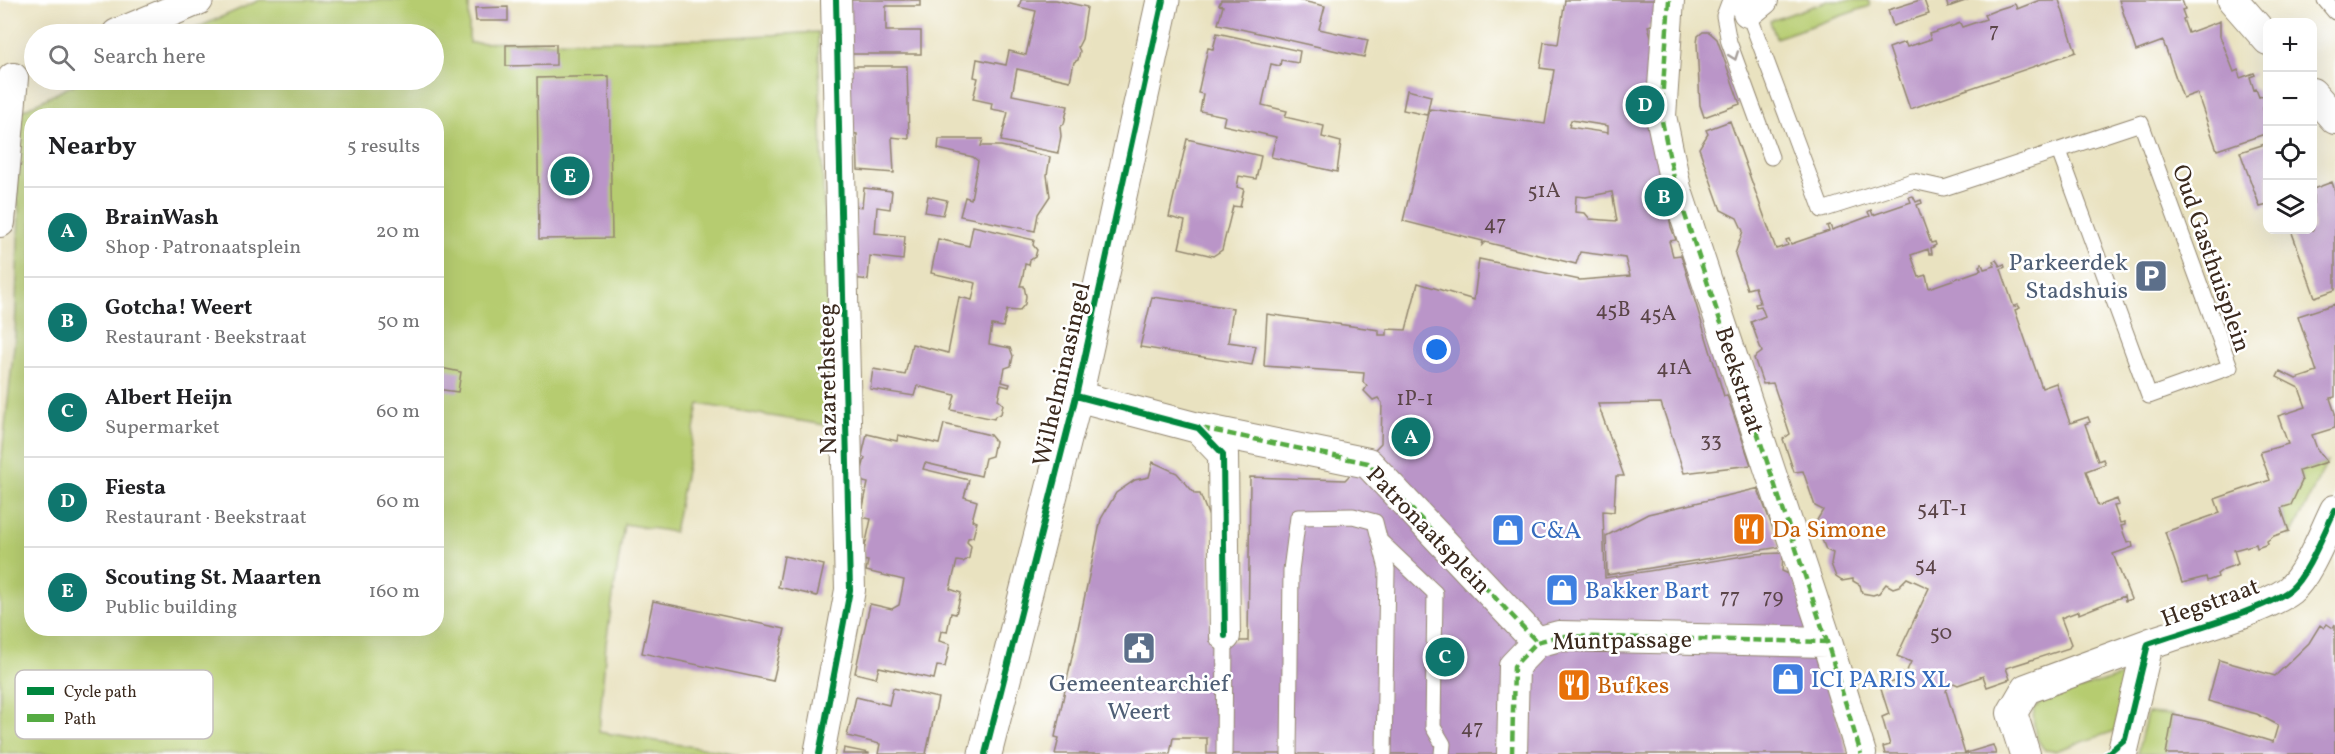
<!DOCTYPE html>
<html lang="en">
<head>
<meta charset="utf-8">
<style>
  body { margin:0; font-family:Vollkorn,serif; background:#f2f2f2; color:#202124 }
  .controls { position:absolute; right:18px; top:18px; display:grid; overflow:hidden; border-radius:12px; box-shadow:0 6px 24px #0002 }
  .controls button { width:54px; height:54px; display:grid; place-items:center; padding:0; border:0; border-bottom:2px solid #e0e0e0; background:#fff; color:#202124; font:30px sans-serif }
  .you { position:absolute; left:1437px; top:350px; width:21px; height:21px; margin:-15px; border:4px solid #fff; border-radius:50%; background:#1a73e8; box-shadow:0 0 0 9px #1a73e833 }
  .badge { display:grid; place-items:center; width:39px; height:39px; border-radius:50%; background:#0f766e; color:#fff; font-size:20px; font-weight:700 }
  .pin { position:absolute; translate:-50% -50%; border:3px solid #fff; box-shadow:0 2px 6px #0006 }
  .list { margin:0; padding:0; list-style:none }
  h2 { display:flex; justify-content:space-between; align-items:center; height:78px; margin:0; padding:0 24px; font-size:26px }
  h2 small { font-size:20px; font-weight:400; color:#757577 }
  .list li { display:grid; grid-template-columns:39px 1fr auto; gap:18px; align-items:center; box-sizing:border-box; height:90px; padding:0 24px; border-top:2px solid #e0e0e0 }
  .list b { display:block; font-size:22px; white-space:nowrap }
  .list p { margin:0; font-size:20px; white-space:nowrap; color:#757577 }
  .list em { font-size:20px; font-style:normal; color:#757577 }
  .icon { flex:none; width:33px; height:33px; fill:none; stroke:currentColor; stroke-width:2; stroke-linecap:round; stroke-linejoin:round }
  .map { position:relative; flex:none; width:2335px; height:754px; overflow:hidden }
  .search { position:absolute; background:#fff; box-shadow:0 6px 24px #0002; left:24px; top:24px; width:420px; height:66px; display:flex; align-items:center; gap:15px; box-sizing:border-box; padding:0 21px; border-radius:33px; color:#757577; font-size:22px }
  .panel { position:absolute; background:#fff; box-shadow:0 6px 24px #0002; left:24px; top:108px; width:420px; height:528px; border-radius:24px }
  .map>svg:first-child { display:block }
  .green { fill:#b6cc70; stroke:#787b47; stroke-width:1.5; fill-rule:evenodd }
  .building { fill:#ba95c8; fill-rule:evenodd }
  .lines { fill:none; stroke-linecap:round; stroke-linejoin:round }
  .lane-casing { stroke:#92866f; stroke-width:17 }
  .street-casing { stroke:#92866f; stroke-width:32 }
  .secondary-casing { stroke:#92866f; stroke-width:35 }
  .lane { stroke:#fff; stroke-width:15 }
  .street { stroke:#fff; stroke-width:30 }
  .secondary { stroke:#fff; stroke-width:33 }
  .quiet { stroke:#55ab43; stroke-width:4.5; stroke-dasharray:9 4.5; stroke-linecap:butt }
  .cycleway-casing { stroke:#fff; stroke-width:10 }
  .cycleway { stroke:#00873e; stroke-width:6 }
  .oneway { stroke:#a79f9a }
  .labels { text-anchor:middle; stroke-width:5; stroke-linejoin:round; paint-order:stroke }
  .number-label { font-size:21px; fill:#5b4548 }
  .street-label { font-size:24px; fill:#3b2a1e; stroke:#fff }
  .service-label { font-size:24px; fill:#4e5e75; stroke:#fff; text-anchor:end }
  .food-label { font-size:24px; fill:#c56008; stroke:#fff; text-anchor:start }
  .shop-label { font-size:24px; fill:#366cbe; stroke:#fff; text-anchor:start }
  .key { fill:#fff; stroke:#c4bfbc; stroke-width:1.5 }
  .key-label { font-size:16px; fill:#3b2a1e }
</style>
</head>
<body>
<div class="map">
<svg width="2335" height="754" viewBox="0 0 2335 754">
  <rect width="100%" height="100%" fill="#fff"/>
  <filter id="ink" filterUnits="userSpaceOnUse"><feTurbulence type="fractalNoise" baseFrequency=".0167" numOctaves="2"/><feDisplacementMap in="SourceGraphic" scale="12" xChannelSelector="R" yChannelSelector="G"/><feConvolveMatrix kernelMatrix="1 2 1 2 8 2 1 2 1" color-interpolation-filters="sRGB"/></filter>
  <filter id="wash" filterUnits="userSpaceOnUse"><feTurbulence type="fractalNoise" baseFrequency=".008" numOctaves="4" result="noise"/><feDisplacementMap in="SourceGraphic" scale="24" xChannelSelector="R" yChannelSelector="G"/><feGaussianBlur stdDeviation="1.35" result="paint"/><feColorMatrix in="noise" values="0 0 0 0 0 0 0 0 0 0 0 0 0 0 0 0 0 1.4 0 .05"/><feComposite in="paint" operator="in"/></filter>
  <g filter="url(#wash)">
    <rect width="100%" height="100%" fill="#e9e2c0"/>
    <path class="green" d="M260,0H469V43L703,39L818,32L827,304L837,427L699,404L674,532L624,524L606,643L599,732L739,754H0V473L15,337L19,213L12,132L7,118L83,80H434V34H183ZM32,116H436V628H32Z
      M1831,0H1868L1870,6L1776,38L1770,21Z
      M2327,462L2291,536L2281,508L2291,505L2302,481L2299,471Z
      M2127,674L2115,731L2055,751L2045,750C2035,740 2032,723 2034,709L2041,702Z
      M2147,713L2173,715L2166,754H2137Z"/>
    <g id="blocks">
      <path class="building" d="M846,0H920V6H886V31H921V54H847Z
        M1021,0H1056L1087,7L1082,39L1078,47L1080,51L1078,60L1074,62L1070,81L1017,69L1012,95L1068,106L1064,124L1060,127L1061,136L1058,153L1001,141L1008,112L991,109L992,103L973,99L978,78L974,77L977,59L1006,65L1009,51L1026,55L1036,11L1019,7Z
        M1221,0H1297L1325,6L1319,29L1368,40L1364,57L1218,24L1223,6L1219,5Z
        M1565,0H1657L1655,24L1648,26L1655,49L1656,139L1671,227L1676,240L1669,241L1673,256L1681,255L1724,396L1727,395L1751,465L1684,473L1661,403L1598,404L1624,476H1616L1614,512L1603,511L1605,578L1756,554L1783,553L1782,571L1793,576L1848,754H1207V738H1173L1170,754H1055L1059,738L1055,737L1101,519L1116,493L1135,480L1149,477L1153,462L1177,473L1195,494H1200L1209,517L1210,534V641H1248L1250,477L1345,480L1381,443L1382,403L1378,398L1373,400L1364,391L1367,386L1363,382L1364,373L1264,366L1267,314L1379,330V335H1387V329L1406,330L1418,283L1474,300L1479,259L1580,280L1630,276L1625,258L1580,252L1576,264L1485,242L1482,245L1483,241L1403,221L1430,109L1545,124L1554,70L1540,68L1544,42L1558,44ZM1571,120L1608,126V133L1569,127ZM1612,192L1617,221L1590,219L1585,213L1575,212L1576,196L1586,197Z
        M1920,0H1924L1929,14L1893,26L1888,10Z
        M1946,0H1968L1948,7Z
        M2040,0H2059L2076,52L1910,109L1889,48L1905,42L1907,47L1931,39L1929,34L1945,29L1960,23L1962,27L1986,19L1984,15L1999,9L2015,4L2017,9Z
        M2119,0H2182L2185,9L2182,10L2185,18L2183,19L2188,33L2220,21V36L2234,72L2238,70L2240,78L2254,73L2255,75L2250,77L2254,90L2256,89L2259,97L2263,96L2266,108H2263L2268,133L2217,150L2197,93L2183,98L2163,41L2136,51Z
        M508,7V21H476L475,8Z
        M1703,32H1709L1717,39L1740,104L1704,117L1700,105L1697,43L1698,36Z
        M1217,33L1300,51L1298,63L1281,60L1280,66L1271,64L1262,105L1287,111L1285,117L1324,126L1322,137L1341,142L1337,172L1271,157L1276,137L1223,125L1225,116L1200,111L1203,94L1198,93L1203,70L1208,48L1213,49Z
        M556,44V65L506,66V45Z
        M848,66H907L909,139L892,137L894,173L858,170L857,134L850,133Z
        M609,76L612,238L539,239L537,78Z
        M1407,90L1431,96L1427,115L1403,110Z
        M1730,121L1776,249L1788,245L1786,240L1789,239L1791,244L1829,231L1827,226L1830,225L1832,230L1870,216L1868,212L1871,210L1873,215L1911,202L1909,197L1913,196L1916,202L1921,200L1922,203L1917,205L1931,243L1935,242L1936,245L1931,248L1932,254H1929L1928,249L1911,255L1919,277L1926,275L1929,288L1981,270L1979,266L1982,264L1984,269L1995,266L1993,261L1996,260L2000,266L2004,264L2005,267L2001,269L2014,307L2018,305L2020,308L2015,310L2042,388L2056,383L2070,423L2088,417L2090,422L2085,424L2098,461L2103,459L2105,464L2086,471L2098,506L2117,499L2119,505L2114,506L2120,523L2125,522V525L2121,526L2127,543L2132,542L2133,547L2113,554L2131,599L2125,601L2124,596L2079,614V611L2061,618L2071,644L2069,648L2006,668L2010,679L1987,687L1983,676L1958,685L1951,682L1946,691L1965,754H1885L1883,747L1890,745L1882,717L1889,714L1880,686L1903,679L1911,662L1897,656L1929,588L1907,578L1899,586L1893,588L1886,584L1879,593L1873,595L1862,593L1860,585L1853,581V579L1842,581L1836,577L1831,564L1833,553L1826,550L1821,537L1824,526L1816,522L1823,510L1815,506L1803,471L1794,472L1783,439L1790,434L1773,383L1763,384L1754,358L1762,352L1751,322L1765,316L1761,306L1756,307L1755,304L1760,303L1755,287L1747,289L1735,254L1743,231L1737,218L1721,210L1699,148L1708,134L1706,130Z
        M939,139H983L981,146H1001L1050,157L1047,175L1050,196L1038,214L1035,231L960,216L965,197L971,199L978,161L973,157L938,149Z
        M1187,139L1261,156L1256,179L1239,176L1237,187L1244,189L1240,207L1233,206L1222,250L1213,256L1179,248L1185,221L1169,217Z
        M2268,143V205L2260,207L2240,152Z
        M2332,182L2335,191V290L2315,297L2291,230H2313V189Z
        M864,188L892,191L890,209L877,207L875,233L905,236L903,260L870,256L868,280L854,278L855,206L862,207Z
        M928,196L947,200L943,215L925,212Z
        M973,226L1034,240L1033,245L1037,250L1035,257L1030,260L1029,265L1025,264L1023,276L1020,286H1024L1026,296L1025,304L1019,311L1007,310L1003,327L992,325L989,344L1010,348L1013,356L1011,366L1005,368L1002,382L1010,384L1009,387L1001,385L998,400L1003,404L1001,414L995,416L994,419L951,410L955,395L917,386L914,396L870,389L873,369L905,375L912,344L948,353L959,297L972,300L976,283L931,273L938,239L969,246Z
        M1152,297L1233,308L1228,342L1256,346L1252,365L1140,347Z
        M2335,304V397L2330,398L2335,413V428L2312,435L2317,449L2327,462L2299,471L2302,481L2291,505L2281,508L2289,531L2274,536L2267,541L2268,544L2257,548L2256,544L2234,550L2238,564L2224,569L2217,574L2218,577L2207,581L2206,577L2182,583L2165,532L2220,513L2215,499L2270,480L2260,452L2288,444L2278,416L2306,407L2299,388L2277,377L2280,371L2296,379L2317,372L2298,316Z
        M436,367L461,372L458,392L436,389Z
        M944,424L990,435L995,441L992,456L985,458L981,476L925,463L923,469L969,480L964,497L977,501L972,520L977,522L973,537L968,538L967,542L971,546L969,558L963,562L957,561L950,589L961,593L956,614L951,613L947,632L941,631L939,641L950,644L945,667L937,666L934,679L879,667L876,678L855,673L870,604L892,609L899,605L904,580L866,571L868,561L862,560L871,519L861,517L868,483L859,481L865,458L862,456L867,434L897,441L898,435L939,444Z
        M1760,488L1759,492L1780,547L1607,575L1606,536L1648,514Z
        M784,556L824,565L817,596L778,587Z
        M653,601L785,629L773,681L642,653Z
        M2327,624L2333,628L2335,624V754H2166L2173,715L2205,721L2273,742L2278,725L2257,714L2208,701L2219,660L2275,676L2309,643L2320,625L2324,628Z
        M893,688L938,698L926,754H878L880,744L847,736L856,697L889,705Z
        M1993,745L1996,754H1966V753Z
        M844,748L869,753V754H843Z"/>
    </g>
  </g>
  <g filter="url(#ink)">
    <use href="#blocks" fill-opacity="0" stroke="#92866f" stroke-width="1.5"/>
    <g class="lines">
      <g class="lane-casing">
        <path id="lane" d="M1730,0L1724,16L1729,42L1771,157
          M2325,0L2335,12
          M1748,12L1822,210L1913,181L1944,188L2141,123L2230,367L2149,396L2059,151
          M1380,541L1435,593L1433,727L1443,744L1442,754
          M1224,754L1225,636
          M1289,754L1291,570L1298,517L1353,516L1375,522L1387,569L1384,754"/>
      </g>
      <g class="street-casing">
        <path id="street" d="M1669,0L1661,116L1676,188L1827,642L1861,754
          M1744,0L1748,12L1763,0
          M2233,0L2268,40
          M117,34L198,0
          M2312,93L2335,119
          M0,222L13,78
          M1076,396L1198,428L1223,454L1225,636
          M1198,428L1368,463L1537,642
          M819,754L850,590L836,0
          M1512,754L1514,666L1537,642L1559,636L1827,642
          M2025,754L2012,713L2026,689L2148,644
          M2122,754L2148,644C2185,631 2262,611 2290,590C2308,575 2324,532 2335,510"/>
      </g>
      <g class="secondary-casing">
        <path id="secondary" d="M985,754L1076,396L1163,0"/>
      </g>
      <use href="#lane" class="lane"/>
      <use href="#street" class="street"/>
      <use href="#secondary" class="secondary"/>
      <path class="quiet" d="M1669,0L1661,116L1676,188L1827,642L1861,754
        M1201,428L1368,463L1537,642
        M1512,754L1514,666L1537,642L1559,636L1827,642"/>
      <g class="cycleway-casing">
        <path id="cycleway" d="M1076,396L1198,428L1223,454L1225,636
          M819,754L850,590L836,0
          M985,754L1076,396L1163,0
          M2107,754L2125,739L2148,644C2185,631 2262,611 2290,590C2308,575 2324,532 2335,510"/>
      </g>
      <use href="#cycleway" class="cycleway"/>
    </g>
    <defs><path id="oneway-chevron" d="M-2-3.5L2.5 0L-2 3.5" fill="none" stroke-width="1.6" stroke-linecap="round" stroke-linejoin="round" transform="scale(1.5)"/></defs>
    <use class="oneway" href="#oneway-chevron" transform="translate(1734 56) rotate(70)"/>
  </g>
  <defs>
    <g id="parking-square" transform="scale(1.725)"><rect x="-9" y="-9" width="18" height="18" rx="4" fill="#5c6f8a" stroke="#fff"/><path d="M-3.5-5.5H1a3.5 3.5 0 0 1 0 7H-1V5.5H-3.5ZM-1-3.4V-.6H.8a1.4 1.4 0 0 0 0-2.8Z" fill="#fff"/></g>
    <g id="restaurant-square" transform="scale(1.725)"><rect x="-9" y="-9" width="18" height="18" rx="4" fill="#e8710a" stroke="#fff"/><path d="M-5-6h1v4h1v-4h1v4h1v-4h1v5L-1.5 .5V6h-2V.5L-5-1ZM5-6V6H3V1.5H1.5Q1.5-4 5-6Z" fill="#fff"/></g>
    <g id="shop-square" transform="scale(1.725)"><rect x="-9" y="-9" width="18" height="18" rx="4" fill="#3f7fe0" stroke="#fff"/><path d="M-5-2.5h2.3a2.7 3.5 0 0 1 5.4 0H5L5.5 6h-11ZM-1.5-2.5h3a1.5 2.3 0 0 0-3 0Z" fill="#fff"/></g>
    <g id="civic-square" transform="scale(1.725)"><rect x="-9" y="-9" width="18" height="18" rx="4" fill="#5c6f8a" stroke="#fff"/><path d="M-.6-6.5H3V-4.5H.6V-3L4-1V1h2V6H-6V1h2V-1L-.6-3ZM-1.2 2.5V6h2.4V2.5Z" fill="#fff"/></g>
  </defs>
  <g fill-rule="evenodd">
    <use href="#parking-square" x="2151" y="276"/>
    <use href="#restaurant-square" x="1749" y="529"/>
    <use href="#shop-square" x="1508" y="530"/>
    <use href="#shop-square" x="1562" y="590"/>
    <use href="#civic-square" x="1139" y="648"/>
    <use href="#shop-square" x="1788" y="679"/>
    <use href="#restaurant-square" x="1574" y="685"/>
  </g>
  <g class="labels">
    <g class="number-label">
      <text x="1994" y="37">7</text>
      <text x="1544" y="197">51A</text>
      <text x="1495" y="230">47</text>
      <text x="1613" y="316">45B</text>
      <text x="1658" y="320">45A</text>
      <text x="1674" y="374">41A</text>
      <text x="1415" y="405">1P-1</text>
      <text x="1711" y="446">33</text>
      <text x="1942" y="515">54T-1</text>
      <text x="1926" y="571">54</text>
      <text x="1730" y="603">77</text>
      <text x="1773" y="603">79</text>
      <text x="1941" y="639">50</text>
      <text x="1472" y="734">47</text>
    </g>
    <g class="street-label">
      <text transform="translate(2212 258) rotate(71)" y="8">Oud Gasthuisplein</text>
      <text transform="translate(1061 374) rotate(-77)" y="8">Wilhelminasingel</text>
      <text transform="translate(827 379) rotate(-91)" y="8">Nazarethsteeg</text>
      <text transform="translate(1740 380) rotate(72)" y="8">Beekstraat</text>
      <text transform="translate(1429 530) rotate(46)" y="8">Patronaatsplein</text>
      <text transform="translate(2210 602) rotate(-20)" y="8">Hegstraat</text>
      <text transform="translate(1622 640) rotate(-1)" y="8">Muntpassage</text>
    </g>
    <g class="service-label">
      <text x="2128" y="270">Parkeerdek<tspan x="2128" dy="28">Stadshuis</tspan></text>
      <text x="1139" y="691" text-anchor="middle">Gemeentearchief<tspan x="1139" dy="28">Weert</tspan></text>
    </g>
    <g class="food-label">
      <text x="1772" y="537">Da Simone</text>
      <text x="1597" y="693">Bufkes</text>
    </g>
    <g class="shop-label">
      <text x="1531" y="538">C&amp;A</text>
      <text x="1585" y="598">Bakker Bart</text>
      <text x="1811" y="687">ICI PARIS XL</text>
    </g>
  </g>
  <rect x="15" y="670" width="198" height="69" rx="9" class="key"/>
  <rect x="27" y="687" width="27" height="8" fill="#00873e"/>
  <rect x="27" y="714" width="27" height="8" fill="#55ab43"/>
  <g class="key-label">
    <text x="64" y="697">Cycle path</text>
    <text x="64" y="724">Path</text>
  </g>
</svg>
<div class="controls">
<button>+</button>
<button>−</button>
<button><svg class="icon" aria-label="locate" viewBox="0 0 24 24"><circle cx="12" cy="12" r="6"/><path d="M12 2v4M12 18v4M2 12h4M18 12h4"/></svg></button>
<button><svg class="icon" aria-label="layers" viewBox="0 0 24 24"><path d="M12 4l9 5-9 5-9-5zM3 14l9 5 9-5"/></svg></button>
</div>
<div class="you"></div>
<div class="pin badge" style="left:1411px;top:437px">A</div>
<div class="pin badge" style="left:1664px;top:197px">B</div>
<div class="pin badge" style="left:1445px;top:657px">C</div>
<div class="pin badge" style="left:1645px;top:105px">D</div>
<div class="pin badge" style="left:570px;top:176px">E</div>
<div class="search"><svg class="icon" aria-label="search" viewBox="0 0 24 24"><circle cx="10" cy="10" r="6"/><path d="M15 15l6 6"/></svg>Search here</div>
<section class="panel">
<h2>Nearby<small>5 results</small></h2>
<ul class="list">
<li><span class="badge">A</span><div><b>BrainWash</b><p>Shop · Patronaatsplein</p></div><em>20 m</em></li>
<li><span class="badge">B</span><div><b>Gotcha! Weert</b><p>Restaurant · Beekstraat</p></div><em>50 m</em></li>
<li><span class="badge">C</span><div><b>Albert Heijn</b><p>Supermarket</p></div><em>60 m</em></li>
<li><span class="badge">D</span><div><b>Fiesta</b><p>Restaurant · Beekstraat</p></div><em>60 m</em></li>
<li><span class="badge">E</span><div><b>Scouting St. Maarten</b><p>Public building</p></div><em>160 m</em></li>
</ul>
</section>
</div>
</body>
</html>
